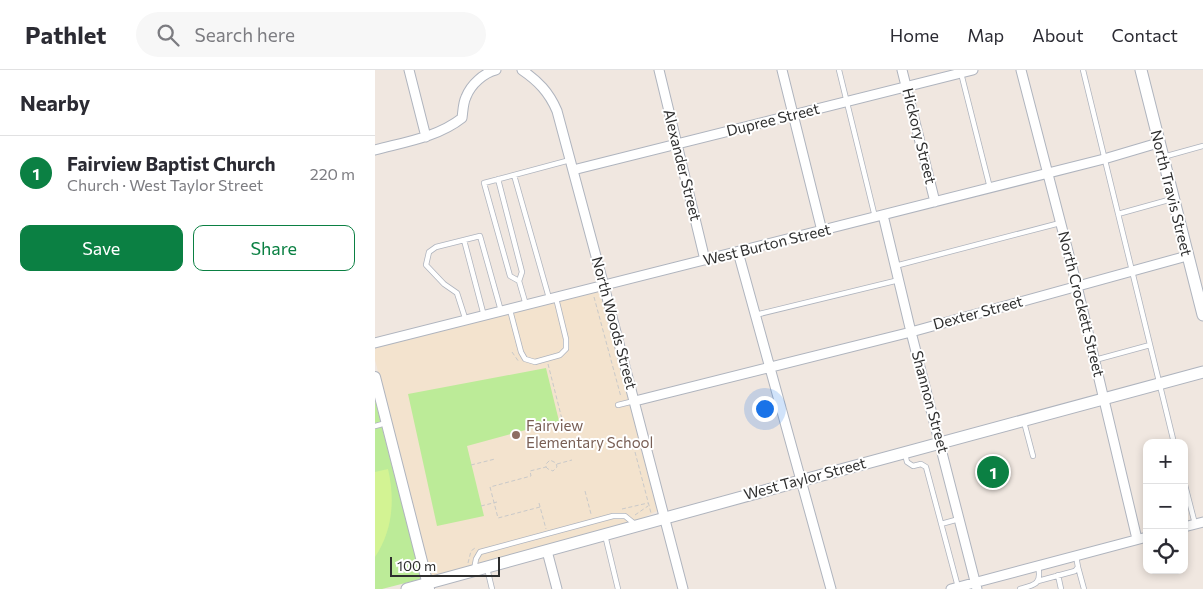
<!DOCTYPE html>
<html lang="en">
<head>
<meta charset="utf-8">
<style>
  body { margin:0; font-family:Commissioner,sans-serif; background:#f7f7f7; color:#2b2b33 }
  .controls { position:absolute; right:15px; bottom:15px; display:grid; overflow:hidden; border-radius:10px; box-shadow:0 2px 8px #0003 }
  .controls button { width:45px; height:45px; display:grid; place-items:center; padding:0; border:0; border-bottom:1px solid #e1e1e2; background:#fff; color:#2b2b33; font:25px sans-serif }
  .scale { position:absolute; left:15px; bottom:12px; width:110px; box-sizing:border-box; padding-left:5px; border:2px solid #2e2e2e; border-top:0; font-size:14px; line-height:18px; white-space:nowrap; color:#2e2e2e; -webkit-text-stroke:4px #fff; paint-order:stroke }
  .you { position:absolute; left:389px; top:338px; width:18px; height:18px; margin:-12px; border:4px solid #fff; border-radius:50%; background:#1a73e8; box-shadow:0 0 0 8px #1a73e833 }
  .badge { display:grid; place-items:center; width:32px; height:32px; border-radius:50%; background:#0b8043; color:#fff; font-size:16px; font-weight:700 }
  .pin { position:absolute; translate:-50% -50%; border:2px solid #fff; box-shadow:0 1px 5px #0006 }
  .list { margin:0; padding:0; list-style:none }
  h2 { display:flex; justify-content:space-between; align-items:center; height:65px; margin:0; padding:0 20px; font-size:21px }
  h2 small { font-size:16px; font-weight:400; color:#7c7c81 }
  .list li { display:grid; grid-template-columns:32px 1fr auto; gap:15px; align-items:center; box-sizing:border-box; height:75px; padding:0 20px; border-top:1px solid #e1e1e2 }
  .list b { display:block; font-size:19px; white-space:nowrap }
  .list p { margin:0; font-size:16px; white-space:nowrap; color:#7c7c81 }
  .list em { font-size:16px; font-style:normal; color:#7c7c81 }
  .actions { display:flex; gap:10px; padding:15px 20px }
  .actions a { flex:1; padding:11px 0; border:1px solid #0b8043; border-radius:10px; text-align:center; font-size:18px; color:#0b8043 }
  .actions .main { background:#0b8043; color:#fff }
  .icon { flex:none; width:28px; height:28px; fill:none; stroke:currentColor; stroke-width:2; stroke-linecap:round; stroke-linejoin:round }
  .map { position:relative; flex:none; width:828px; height:519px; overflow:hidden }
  header { display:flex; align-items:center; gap:30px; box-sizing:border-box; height:70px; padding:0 25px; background:#fff; border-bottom:1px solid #e1e1e2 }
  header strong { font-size:24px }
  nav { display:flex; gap:28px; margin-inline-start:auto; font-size:18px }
  .search { width:350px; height:45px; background:#f7f7f7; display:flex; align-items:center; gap:12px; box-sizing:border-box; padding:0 18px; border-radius:28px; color:#7c7c81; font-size:19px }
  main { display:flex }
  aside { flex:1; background:#fff }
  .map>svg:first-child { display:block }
  .education { fill:#f3e3ce }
  .green { fill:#bceb98 }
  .pitch { fill:#d3f393 }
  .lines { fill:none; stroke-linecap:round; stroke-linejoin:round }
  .service-casing { stroke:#afb4be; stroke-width:6 }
  .minor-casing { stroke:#afb4be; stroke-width:11 }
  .tertiary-casing { stroke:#afb4be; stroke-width:12 }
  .secondary-casing { stroke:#afb4be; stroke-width:13 }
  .path { stroke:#c9c9c9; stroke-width:1; stroke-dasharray:4 2.5; stroke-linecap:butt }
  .service { stroke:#fff; stroke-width:4.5 }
  .minor { stroke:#fff; stroke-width:9 }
  .tertiary { stroke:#fff; stroke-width:10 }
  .secondary { stroke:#fff; stroke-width:11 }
  .education-dot { fill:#8d6e63; stroke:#fff; stroke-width:2 }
  .labels { text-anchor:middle; stroke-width:4; stroke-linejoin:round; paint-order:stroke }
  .street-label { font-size:15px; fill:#2e2e2e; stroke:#fff }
  .education-label { font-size:15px; fill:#785e54; stroke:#fff; text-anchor:start }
</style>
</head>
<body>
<header>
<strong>Pathlet</strong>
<div class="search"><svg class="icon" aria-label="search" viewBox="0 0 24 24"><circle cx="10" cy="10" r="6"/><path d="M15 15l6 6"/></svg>Search here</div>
<nav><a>Home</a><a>Map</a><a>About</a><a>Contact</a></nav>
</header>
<main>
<aside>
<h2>Nearby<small></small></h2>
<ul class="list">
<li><span class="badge">1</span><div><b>Fairview Baptist Church</b><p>Church · West Taylor Street</p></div><em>220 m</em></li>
</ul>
<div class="actions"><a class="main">Save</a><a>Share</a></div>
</aside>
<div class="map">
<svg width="828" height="519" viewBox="0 0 828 519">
  <rect width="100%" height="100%" fill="#f0e7e0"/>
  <path class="education" d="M225,219L282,441L253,455L55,507L0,290V278Z"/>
  <path class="green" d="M171,298L184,351L92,376L109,446L62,456L33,324Z
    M0,330L46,509L7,519H0Z"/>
  <path class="pitch" d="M13,399C20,429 18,460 0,487V402Z"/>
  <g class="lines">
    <g class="service-casing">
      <path id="service" d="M464,0L500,147
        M708,0L799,373
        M586,3L615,118
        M788,87L828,76
        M139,105L174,228
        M123,109L147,202L144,211
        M743,144L797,129
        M89,170L109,246
        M520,196L685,153
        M151,235L144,211L135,206L109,113L195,90
        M135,240L146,282L150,289L160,292L185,285L191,279V269L181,228
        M380,245L524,210
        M91,251L82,223L69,214L51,195L54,182L61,177L105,166L126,241
        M720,290L775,275
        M243,335L259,331
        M649,352L658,386
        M0,356L11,353
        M253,375L271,376
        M530,384L532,392L538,396L546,394L551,397L583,517
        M809,411L820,454
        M566,454L584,449
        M230,465L243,519
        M703,497L709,519
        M112,498L117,519
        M99,500L101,489L105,482L238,446H250L261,455
        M683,505L686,519
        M663,511L700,501L703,497L701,486
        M645,519C660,515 667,514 663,496"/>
    </g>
    <g class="minor-casing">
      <path id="minor" d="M34,0L51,67
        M147,0C163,11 174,22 182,41L229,216L308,519
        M284,0L330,190
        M407,0L447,161
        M527,0L560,132
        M646,0L702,216L762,469
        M0,80C30,72 63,67 87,48C88,41 88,33 91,27C96,14 109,3 121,0
        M198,100L598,0
        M508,145L536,262L602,519
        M363,182L456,519
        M0,273L729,89L783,73
        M260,331L536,262L812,186
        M809,457L828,452
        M172,481L182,519
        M576,519L772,467"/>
    </g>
    <g class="tertiary-casing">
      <path id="tertiary" d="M0,307L54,519"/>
    </g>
    <g class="secondary-casing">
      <path id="secondary" d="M766,0L828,245
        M32,519L425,411L828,302"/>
    </g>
    <path class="path" d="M219,227L246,327
      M137,282L144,292
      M173,294L190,361
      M260,382L276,443
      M182,394L197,390
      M96,395L120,389
      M210,421L216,444
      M164,433L171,459
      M106,436L122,432
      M165,437L123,448L115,417L156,406L155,401L171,397V394L175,390L181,393L182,397L178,401L173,399L171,397
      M247,439L273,433
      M260,445L273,436
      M93,493L96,481L100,478"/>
    <use href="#service" class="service"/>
    <use href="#minor" class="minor"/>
    <use href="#tertiary" class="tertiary"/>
    <use href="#secondary" class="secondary"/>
  </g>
  <circle class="education-dot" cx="141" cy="365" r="5"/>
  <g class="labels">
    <g class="street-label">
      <text transform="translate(398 50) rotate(-14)" y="5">Dupree Street</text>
      <text transform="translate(544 66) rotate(76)" y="5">Hickory Street</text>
      <text transform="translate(307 95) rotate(76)" y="5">Alexander Street</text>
      <text transform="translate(796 123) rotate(76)" y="5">North Travis Street</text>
      <text transform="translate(392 175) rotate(-14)" y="5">West Burton Street</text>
      <text transform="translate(706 234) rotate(76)" y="5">North Crockett Street</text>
      <text transform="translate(603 243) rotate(-15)" y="5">Dexter Street</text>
      <text transform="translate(239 253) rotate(75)" y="5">North Woods Street</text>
      <text transform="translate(555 332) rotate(75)" y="5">Shannon Street</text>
      <text transform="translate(430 409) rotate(-15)" y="5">West Taylor Street</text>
    </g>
    <g class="education-label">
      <text x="151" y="361">Fairview<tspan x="151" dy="17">Elementary School</tspan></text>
    </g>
  </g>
</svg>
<div class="controls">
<button>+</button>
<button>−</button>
<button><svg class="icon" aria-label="locate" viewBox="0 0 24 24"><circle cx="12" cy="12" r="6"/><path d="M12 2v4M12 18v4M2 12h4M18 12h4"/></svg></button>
</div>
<div class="scale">100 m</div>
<div class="you"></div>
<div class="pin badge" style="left:618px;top:402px">1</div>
</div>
</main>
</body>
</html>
